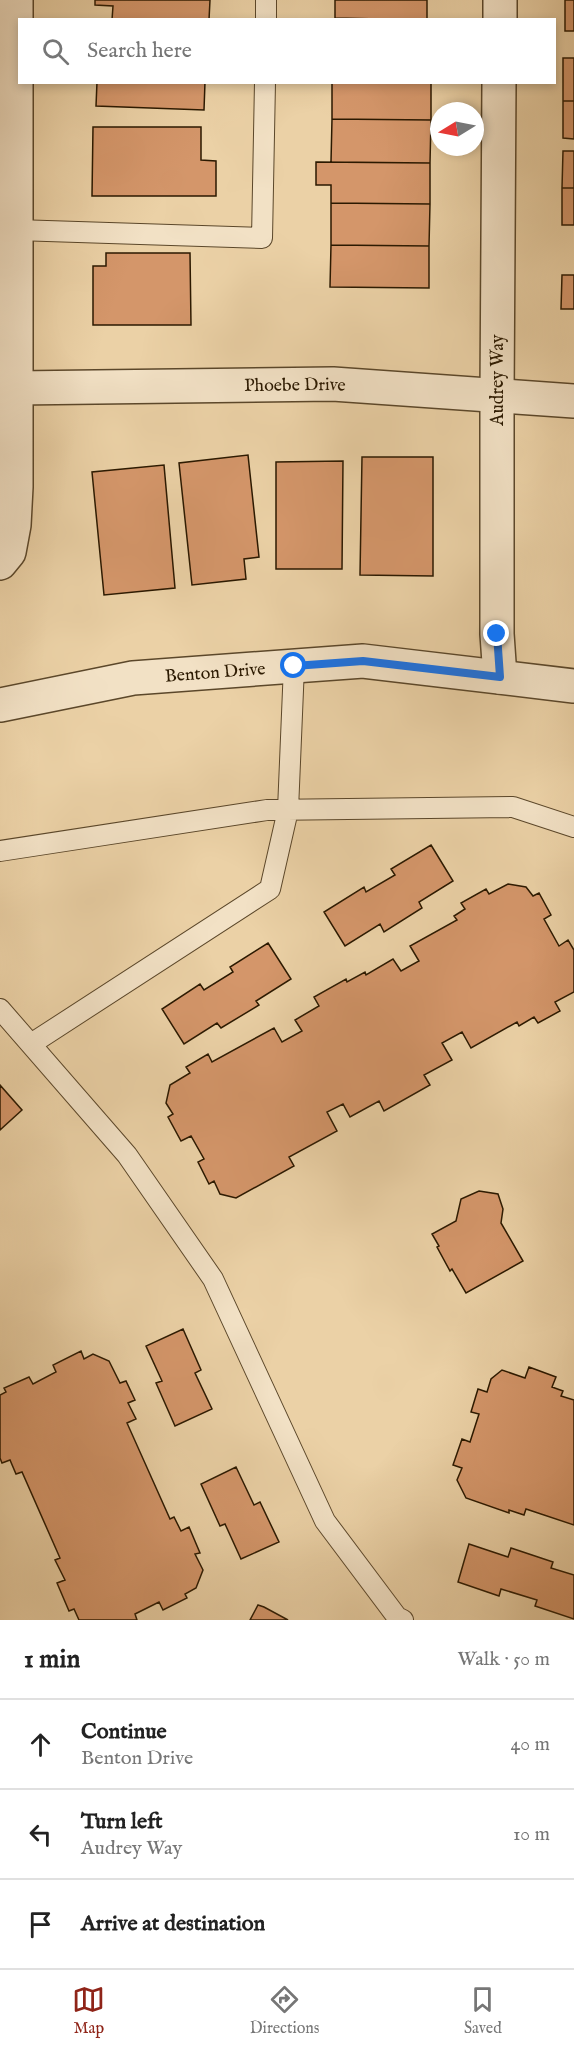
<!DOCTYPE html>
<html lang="en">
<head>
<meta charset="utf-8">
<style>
  body { margin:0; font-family:"IM FELL English",serif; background:#f6f6f6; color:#222 }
  .compass { position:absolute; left:430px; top:102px; width:54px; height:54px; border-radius:50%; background:#fff; box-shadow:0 3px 9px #0003; rotate:260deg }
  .stop { position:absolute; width:18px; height:18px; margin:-14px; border:4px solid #1a73e8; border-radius:50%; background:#fff }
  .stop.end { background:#1a73e8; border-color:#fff; box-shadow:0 2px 6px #0008 }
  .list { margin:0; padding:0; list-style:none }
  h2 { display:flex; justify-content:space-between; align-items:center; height:78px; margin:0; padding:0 24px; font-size:26px }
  h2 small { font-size:20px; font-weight:400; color:#767676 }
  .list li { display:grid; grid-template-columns:39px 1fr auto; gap:18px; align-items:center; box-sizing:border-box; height:90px; padding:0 24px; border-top:2px solid #e0e0e0 }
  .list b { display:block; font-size:22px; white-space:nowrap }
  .list p { margin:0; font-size:20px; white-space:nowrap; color:#767676 }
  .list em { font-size:20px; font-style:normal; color:#767676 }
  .icon { flex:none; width:33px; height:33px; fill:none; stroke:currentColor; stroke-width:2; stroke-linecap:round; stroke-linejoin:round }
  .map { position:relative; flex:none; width:574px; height:1620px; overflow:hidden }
  .search { position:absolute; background:#fff; box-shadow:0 3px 9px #0003; left:18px; right:18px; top:18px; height:66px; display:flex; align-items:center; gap:15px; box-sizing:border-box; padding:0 21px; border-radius:0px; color:#767676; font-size:22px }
  .sheet { height:348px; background:#fff }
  nav { display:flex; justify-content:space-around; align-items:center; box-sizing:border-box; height:84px; border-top:2px solid #e0e0e0; background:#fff; font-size:16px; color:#767676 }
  nav a { display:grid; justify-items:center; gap:3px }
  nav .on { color:#8f2418 }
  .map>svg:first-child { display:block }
  .building { fill:#d4966a; stroke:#2b1900; stroke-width:1.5 }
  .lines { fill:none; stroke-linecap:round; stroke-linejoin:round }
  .service-casing { stroke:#5b472a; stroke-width:22 }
  .minor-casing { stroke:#5b472a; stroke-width:36 }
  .tertiary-casing { stroke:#5b472a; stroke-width:36 }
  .service { stroke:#f2e1c5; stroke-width:20 }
  .minor { stroke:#f2e1c5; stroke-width:33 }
  .tertiary { stroke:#f2e1c5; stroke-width:33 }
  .route { stroke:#1a73e8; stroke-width:8 }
  .labels { text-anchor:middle; stroke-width:4.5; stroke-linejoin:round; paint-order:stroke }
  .street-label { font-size:18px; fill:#2b1900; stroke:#f2e1c5 }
</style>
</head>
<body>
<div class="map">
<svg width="574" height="1620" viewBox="0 0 574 1620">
  <rect width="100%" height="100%" fill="#ebd1a6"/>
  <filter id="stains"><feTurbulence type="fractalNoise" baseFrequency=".00333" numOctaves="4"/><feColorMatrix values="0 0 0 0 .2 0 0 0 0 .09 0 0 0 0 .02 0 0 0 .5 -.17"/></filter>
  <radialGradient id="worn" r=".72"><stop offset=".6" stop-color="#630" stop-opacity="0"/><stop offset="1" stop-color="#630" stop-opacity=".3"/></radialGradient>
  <path class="building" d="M95,0H210L209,20H112L113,6L95,5Z
    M335,0H427V20L335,18Z
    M565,0H574V31H565Z
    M563,58H574V101H563Z
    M97,82H205L204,110L96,106Z
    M332,82H431V120L332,119Z
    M563,101H574V139L563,138Z
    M332,119L431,120L430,163L331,162Z
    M93,127H201V160L216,161V196H92Z
    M563,151H574V188H562Z
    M316,162L430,163V204L331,203V185H316Z
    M562,188H574V225H562Z
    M331,203L430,204L429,246L331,245Z
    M331,245L429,246V288L330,287Z
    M106,253H190L191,325H93V266H106Z
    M562,275H574V309H561Z
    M248,455L259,557L244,559L246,579L192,585L179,463Z
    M362,457H433V576L360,575Z
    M343,461L342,569H276V462Z
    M164,465L175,588L104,595L92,472Z
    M431,845L453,881L419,902L422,908L384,932L380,924L345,946L324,912L364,887L366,892L395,875L391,869Z
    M508,884L526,887L533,896L539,893L551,915L544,919L559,946L568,940L574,950V992L555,1002L560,1011L538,1023L534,1017L519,1026L517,1022L471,1048L462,1032L442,1043L452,1060L424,1075L430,1085L384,1111L379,1101L350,1117L343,1104L327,1112L337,1131L289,1157L294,1166L236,1198L220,1194L214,1181L209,1184L198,1162L204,1159L191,1136L181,1141L168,1117L173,1114L166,1103L170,1085L190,1073L186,1067L208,1054L212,1062L274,1028L282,1042L302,1031L295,1020L319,1006L314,997L346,979L347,982L365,972L366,975L393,959L401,971L419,961L410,946L457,920L454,916L465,909L461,903L486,889L489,894Z
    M268,943L291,979L256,1001L259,1005L221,1028L217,1023L184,1044L162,1009L200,984L204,990L233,972L230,967Z
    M0,1085L22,1110L0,1130Z
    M479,1191L498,1194L503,1209L501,1223L523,1261L466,1293L452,1269L450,1271L437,1247L439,1246L432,1234L456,1221L461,1199Z
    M183,1329L201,1370L195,1373L212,1409L175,1426L156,1383L162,1381L146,1346Z
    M81,1351L84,1359L93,1354L109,1361L120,1383L126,1381L135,1400L128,1403L136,1419L127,1423L170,1519L174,1517L181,1531L189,1527L200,1553L195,1554L203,1570L196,1588L185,1594L187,1598L163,1610L159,1602L135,1614L137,1620H79L74,1609L69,1611L57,1583L65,1580L55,1560L60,1558L22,1472L16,1474L10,1460L2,1463L0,1458V1395L6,1392L4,1388L29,1377L33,1384L56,1372L53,1365Z
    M529,1367L556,1377L552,1387L563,1391L561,1396L574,1400V1525L526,1509L524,1515L509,1510V1513L466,1498L457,1480L462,1468L453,1465L462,1439L470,1442L479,1414L471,1412L478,1389L487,1392L491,1379L502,1370L525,1378Z
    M236,1467L254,1505L260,1502L279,1542L241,1559L225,1524L220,1526L201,1484Z
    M469,1544L508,1557L511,1548L553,1562L551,1568L574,1575V1619L535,1606L537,1600L501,1589L499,1596L458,1582Z
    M258,1605L264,1607L288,1620H250Z"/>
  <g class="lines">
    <g class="service-casing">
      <path id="service" d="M266,20V0
        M16,230L262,238L265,82
        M0,851L267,810L513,807L574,827
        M0,1009L127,1155L213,1279L325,1521L397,1617L403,1620
        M31,1044L270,889L288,810L294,666"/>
    </g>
    <g class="minor-casing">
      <g id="minor">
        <path d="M500,20V0"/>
        <path d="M499,82L497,396V634L500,677"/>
        <path id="s1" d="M16,388L333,384L574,401"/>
        <path d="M0,563L9,552L14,525L16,487V0"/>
      </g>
    </g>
    <g class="tertiary-casing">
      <g id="tertiary">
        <path id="s2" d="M0,705L133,678L363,661L574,686"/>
      </g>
    </g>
    <use href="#service" class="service"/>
    <use href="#minor" class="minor"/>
    <use href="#tertiary" class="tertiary"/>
  </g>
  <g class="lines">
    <path class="route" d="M294,666L363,661L500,677L497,634"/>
  </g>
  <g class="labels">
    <g class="street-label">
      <text transform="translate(497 380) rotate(-90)" y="6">Audrey Way</text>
      <text dy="6" stroke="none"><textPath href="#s1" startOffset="279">Phoebe Drive</textPath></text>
      <text dy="6" stroke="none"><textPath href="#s2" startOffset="218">Benton Drive</textPath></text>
    </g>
  </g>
  <rect width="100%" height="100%" filter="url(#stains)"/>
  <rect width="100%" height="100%" fill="url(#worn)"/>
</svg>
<svg class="compass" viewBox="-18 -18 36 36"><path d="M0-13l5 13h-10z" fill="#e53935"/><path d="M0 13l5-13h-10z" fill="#767676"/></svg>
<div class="stop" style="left:294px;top:666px"></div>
<div class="stop end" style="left:497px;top:634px"></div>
<div class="search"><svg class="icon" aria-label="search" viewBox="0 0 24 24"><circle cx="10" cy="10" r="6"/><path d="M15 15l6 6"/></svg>Search here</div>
</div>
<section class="sheet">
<h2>1 min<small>Walk · 50 m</small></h2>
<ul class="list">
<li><svg class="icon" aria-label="ahead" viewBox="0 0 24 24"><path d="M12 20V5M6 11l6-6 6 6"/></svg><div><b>Continue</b><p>Benton Drive</p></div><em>40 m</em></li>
<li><svg class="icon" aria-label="left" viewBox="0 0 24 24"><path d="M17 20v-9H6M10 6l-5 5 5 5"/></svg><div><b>Turn left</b><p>Audrey Way</p></div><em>10 m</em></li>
<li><svg class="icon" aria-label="arrive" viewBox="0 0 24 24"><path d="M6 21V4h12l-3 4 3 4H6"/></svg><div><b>Arrive at destination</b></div></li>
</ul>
</section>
<nav>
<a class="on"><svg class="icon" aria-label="map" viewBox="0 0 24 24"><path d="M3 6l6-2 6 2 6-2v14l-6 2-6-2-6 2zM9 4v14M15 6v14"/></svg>Map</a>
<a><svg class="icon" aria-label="directions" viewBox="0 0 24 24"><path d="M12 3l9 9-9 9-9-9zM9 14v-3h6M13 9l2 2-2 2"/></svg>Directions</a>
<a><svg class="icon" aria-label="saved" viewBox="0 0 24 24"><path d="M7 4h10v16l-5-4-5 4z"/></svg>Saved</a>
</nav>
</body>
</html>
